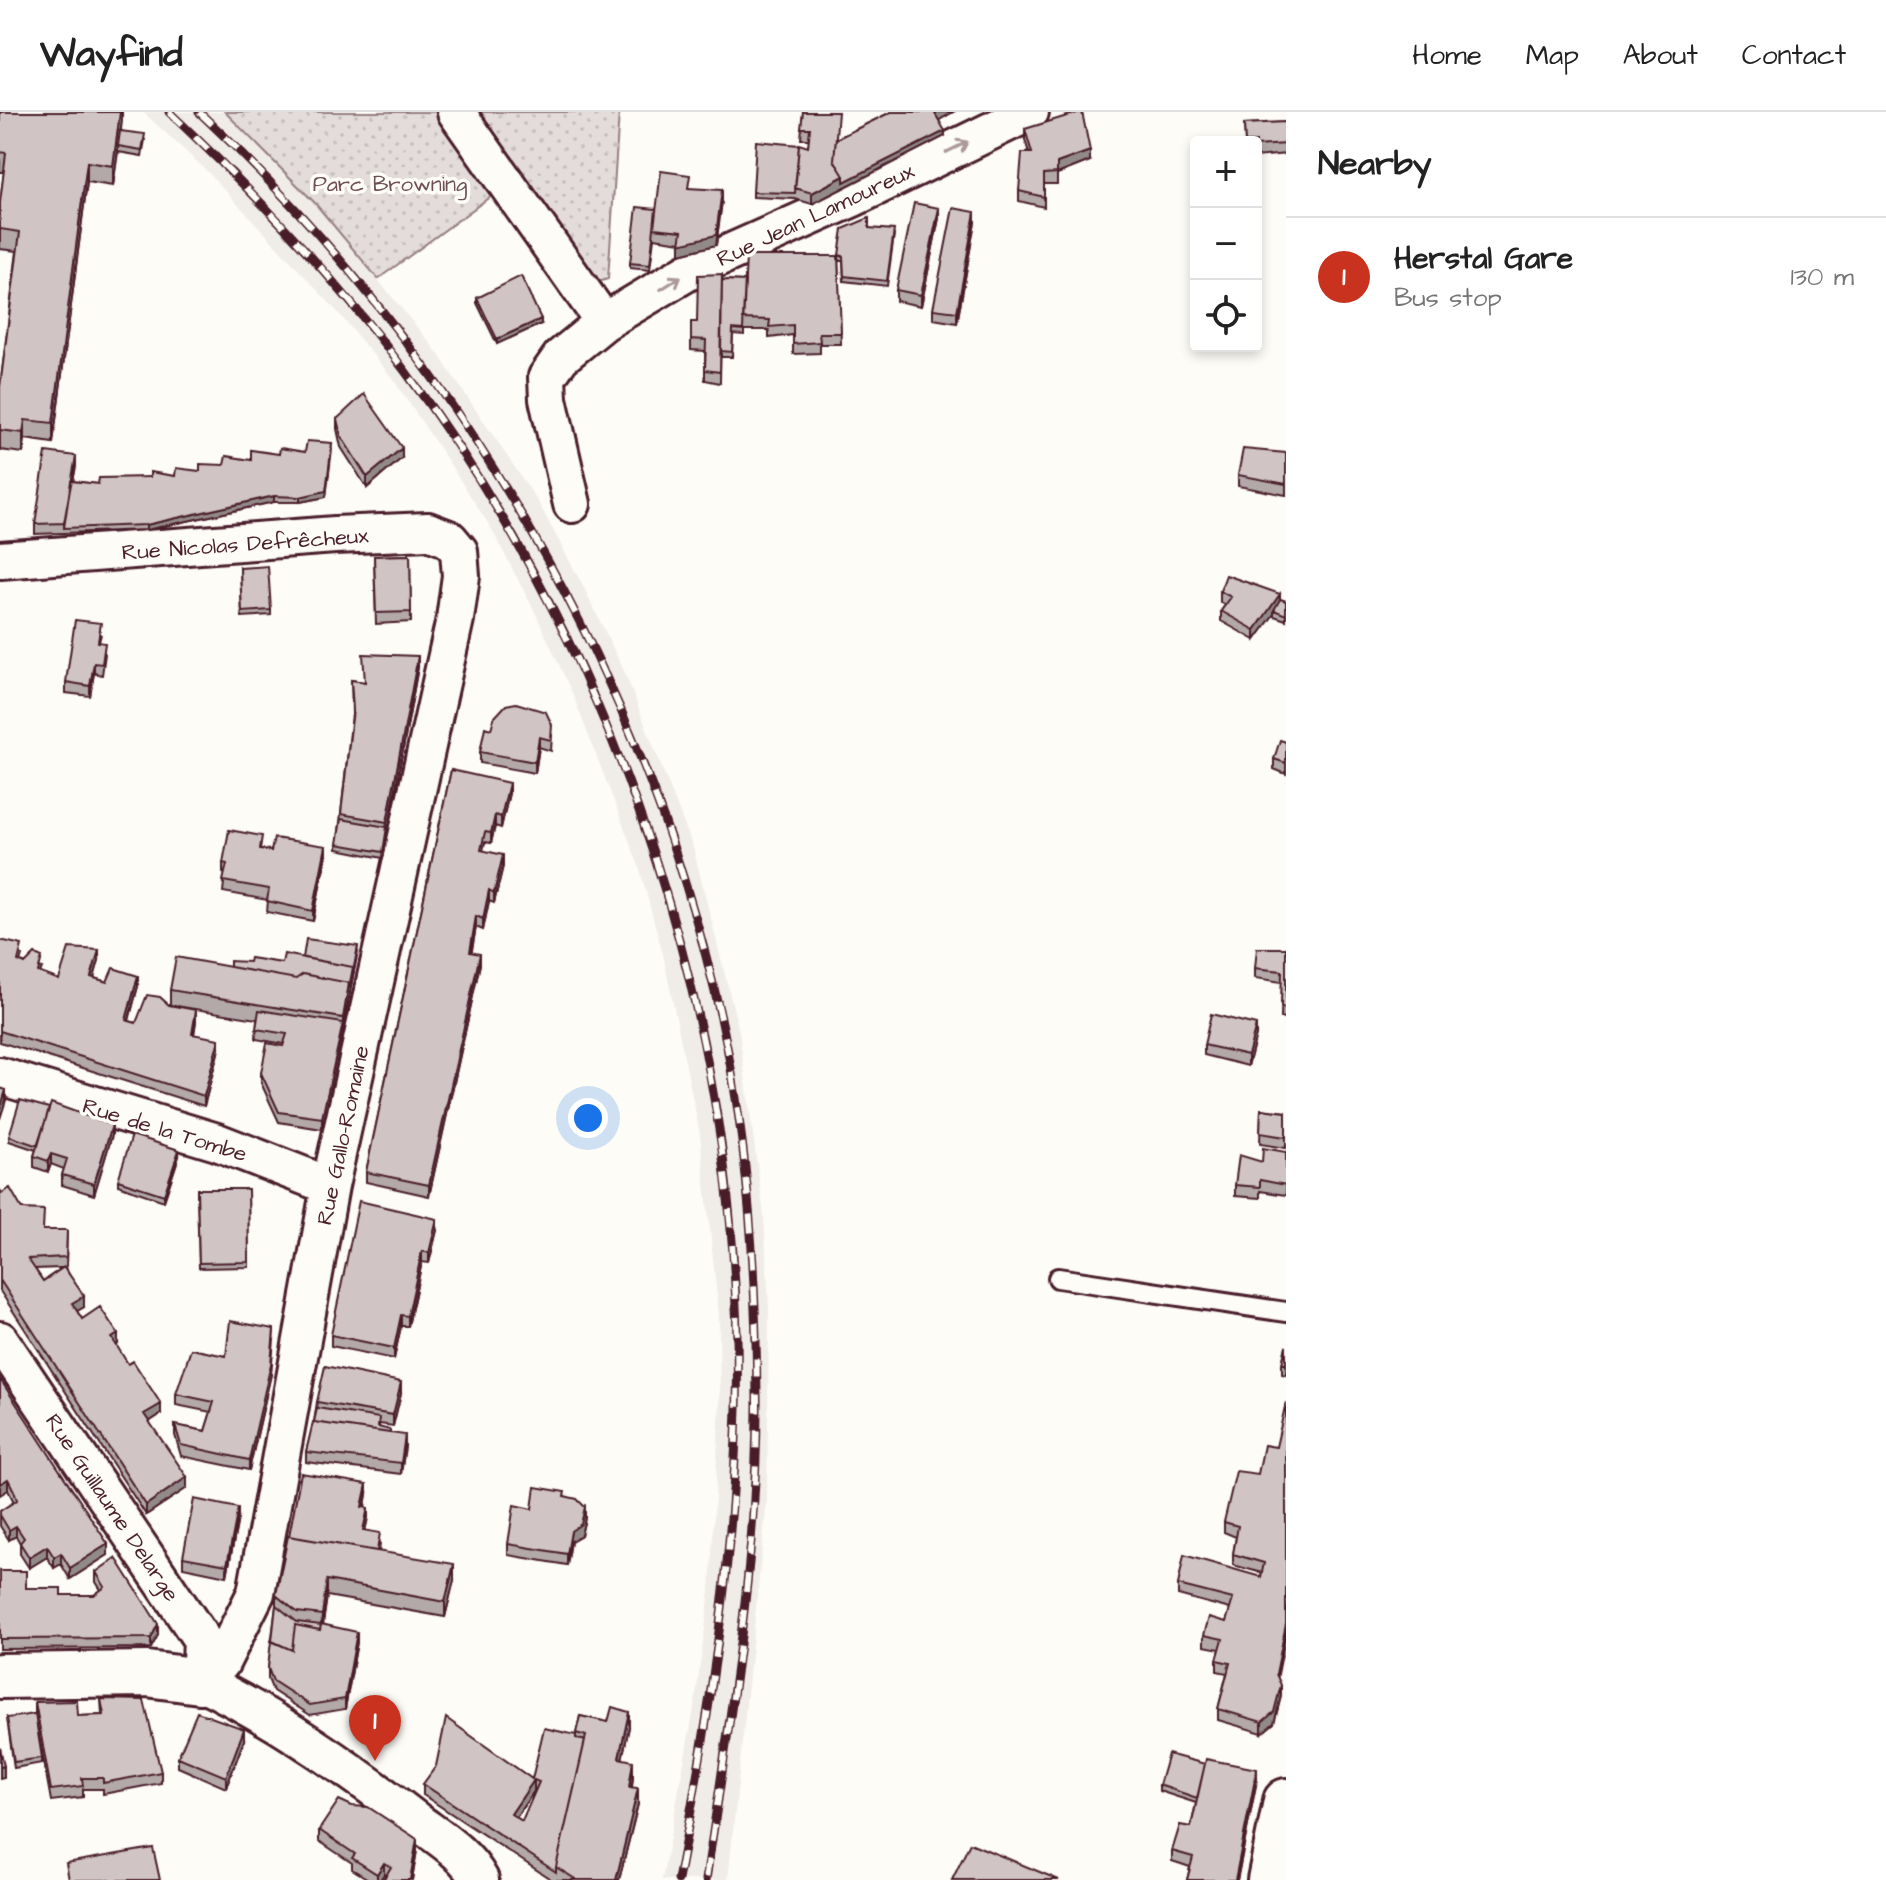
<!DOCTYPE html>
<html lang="en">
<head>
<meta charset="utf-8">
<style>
  body { margin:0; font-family:"Architects Daughter",sans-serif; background:#f2f2f2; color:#222 }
  .controls { position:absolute; right:24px; top:24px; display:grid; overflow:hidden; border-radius:8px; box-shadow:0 4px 12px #0003 }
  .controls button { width:72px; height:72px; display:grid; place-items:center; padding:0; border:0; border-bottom:2px solid #e0e0e0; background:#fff; color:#222; font:40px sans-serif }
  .you { position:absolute; left:588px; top:1006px; width:28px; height:28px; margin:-20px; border:6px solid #fff; border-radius:50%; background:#1a73e8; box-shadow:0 0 0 12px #1a73e833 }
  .badge { display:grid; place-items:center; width:52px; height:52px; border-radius:50%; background:#c8321e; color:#fff; font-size:26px; font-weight:700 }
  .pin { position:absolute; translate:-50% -66px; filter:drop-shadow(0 2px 4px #0008) }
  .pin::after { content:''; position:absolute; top:42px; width:28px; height:24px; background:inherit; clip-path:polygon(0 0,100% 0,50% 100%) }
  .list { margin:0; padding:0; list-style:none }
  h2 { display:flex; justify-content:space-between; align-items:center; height:104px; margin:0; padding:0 32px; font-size:34px }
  h2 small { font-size:26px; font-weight:400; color:#767676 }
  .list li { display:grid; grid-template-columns:52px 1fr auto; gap:24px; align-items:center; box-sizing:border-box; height:120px; padding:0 32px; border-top:2px solid #e0e0e0 }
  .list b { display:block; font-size:30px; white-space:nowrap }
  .list p { margin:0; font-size:26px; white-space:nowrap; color:#767676 }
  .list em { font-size:26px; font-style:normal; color:#767676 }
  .icon { flex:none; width:44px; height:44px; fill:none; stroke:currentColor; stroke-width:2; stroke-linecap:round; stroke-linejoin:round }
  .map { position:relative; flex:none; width:1286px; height:1768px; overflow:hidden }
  header { display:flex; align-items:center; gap:48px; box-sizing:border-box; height:112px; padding:0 40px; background:#fff; border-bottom:2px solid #e0e0e0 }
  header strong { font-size:38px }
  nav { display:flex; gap:44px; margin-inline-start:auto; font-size:28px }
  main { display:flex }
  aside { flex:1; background:#fff }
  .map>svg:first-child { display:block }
  .built { fill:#f0ece8 }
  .grass { fill:url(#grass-dots); stroke:#967e82; stroke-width:2 }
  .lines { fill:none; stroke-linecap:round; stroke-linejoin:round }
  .service-casing { stroke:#4a1f2b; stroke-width:24 }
  .minor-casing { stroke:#4a1f2b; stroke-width:42 }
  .tertiary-casing { stroke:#4a1f2b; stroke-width:50 }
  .service { stroke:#fdfcf7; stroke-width:18 }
  .minor { stroke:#fdfcf7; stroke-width:36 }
  .tertiary { stroke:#fdfcf7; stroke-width:44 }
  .rail-casing { stroke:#4a1f2b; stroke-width:9 }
  .rail { stroke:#fdfcf7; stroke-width:6; stroke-dasharray:18; stroke-linecap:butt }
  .wall { fill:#b3a9a9; stroke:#4a1f2b; stroke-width:2; fill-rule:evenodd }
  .shaded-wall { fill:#928a89; stroke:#4a1f2b; stroke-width:2 }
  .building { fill:#d0c5c4; stroke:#4a1f2b; stroke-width:2; fill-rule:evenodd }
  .oneway { stroke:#ac999b }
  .labels { text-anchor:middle; stroke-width:7; stroke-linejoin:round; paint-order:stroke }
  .park-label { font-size:22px; fill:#704e57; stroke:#fdfcf7 }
  .street-label { font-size:22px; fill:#4a1f2b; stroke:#fdfcf7 }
</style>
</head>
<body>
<header>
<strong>Wayfind</strong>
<nav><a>Home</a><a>Map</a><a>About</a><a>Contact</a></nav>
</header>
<main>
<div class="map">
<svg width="1286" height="1768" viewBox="0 0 1286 1768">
  <defs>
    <pattern id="grass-dots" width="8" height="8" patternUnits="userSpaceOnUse" patternTransform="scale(2)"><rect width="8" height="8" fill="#e3dcda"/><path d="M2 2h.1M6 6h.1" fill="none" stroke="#c4bcbb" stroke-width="1.8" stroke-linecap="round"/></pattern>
  </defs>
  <rect width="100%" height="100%" fill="#fdfcf7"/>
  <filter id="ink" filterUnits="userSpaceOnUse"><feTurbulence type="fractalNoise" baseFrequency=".0125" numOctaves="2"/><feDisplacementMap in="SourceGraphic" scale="16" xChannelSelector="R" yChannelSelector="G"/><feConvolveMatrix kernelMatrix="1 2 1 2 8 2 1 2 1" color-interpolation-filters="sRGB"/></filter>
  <g filter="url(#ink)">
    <path class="built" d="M143,0H225L314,90L434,236L538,390L583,474L624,559L693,735L739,919L764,1104L769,1197L767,1388L728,1768H662L695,1591L710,1479L720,1291L719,1204L700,1022L663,842L639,754L573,583L535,500L491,416L446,346L393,267L336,198L209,61Z"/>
    <path class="grass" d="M225,0H619L608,167L585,174L513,68L378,167L314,90Z"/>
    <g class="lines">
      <g class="service-casing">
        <path id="service" d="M1058,1166L1286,1200"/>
      </g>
      <g class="minor-casing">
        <path id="minor" d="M456,0L604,210
          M572,392L548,287L547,265L561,245L604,210L691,158L853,86L1030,0
          M0,448L335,423L428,419L449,427L459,439L461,464L455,507L330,1074L256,1481L221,1551L200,1569
          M0,964L217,1030L330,1074
          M0,1228L202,1528L200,1569
          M200,1569C278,1607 350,1657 418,1710C441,1727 466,1742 480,1768"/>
      </g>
      <g class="tertiary-casing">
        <path id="tertiary" d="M0,1564L147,1562L200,1569
          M1270,1768L1286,1689"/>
      </g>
      <use href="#service" class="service"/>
      <use href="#minor" class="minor"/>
      <use href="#tertiary" class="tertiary"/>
      <g class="rail-casing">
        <path id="rail" d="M169,0C254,80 335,165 405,259C624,553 745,929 737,1296C733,1455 708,1612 678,1768
          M199,0C461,245 649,569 724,920C749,1040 756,1164 757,1286C758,1447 729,1610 706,1768"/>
      </g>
      <use href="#rail" class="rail"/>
    </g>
    <path class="wall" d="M0,0H122L121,19L145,28L142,44L118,40L113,74L87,70L53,331L25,327L23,341L0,338V275L17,139L0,137V91L4,60H0Z
      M803,0L836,27L891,0H953L939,8L945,24L812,92L795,87L753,85V80L808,35L809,27H801Z
      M1286,10V42L1256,45V30H1245L1244,12Z
      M1025,17L1090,49L1057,62V72H1044V95L1019,89V79L1029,41L1025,28Z
      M689,76L722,89L716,133L680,142L681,130L654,126L650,158L630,156V151L656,97Z
      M939,106L921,194L896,189V178Z
      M975,110L957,211L933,207V197Z
      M869,116L894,123L887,174L844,169L843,149H839V143Z
      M838,144L841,232H820V241L793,242V223L769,226V218H744V223L733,222L732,245H721V207L720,271L705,268V239L691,238V210H697L722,168L745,169Z
      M477,186L541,212L497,232L477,191Z
      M337,307L402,346L367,376L341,335L337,317Z
      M332,337L326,385L300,390H274L146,418L35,422V412L76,354L73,369L98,372L150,365L175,364L279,342Z
      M1286,341V383L1238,374V363Z
      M410,443L411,510L376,512L374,444Z
      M240,456L271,498V503L242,505Z
      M1220,479L1280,487L1286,489V508L1274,504V502L1255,528L1221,509V499L1225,493L1220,490Z
      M101,522L99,530L105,542L102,563L94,561L90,584L66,581V570Z
      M418,555L383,746L337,737L352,602L351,568L364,570Z
      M491,617L552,623L551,639L539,635L535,661L480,651V640Z
      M1286,630V662L1274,657V647Z
      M451,658L509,681L501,716L495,714L491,731L485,730L483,739L503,754L494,791L489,789L483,818L476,815L471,840L480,852L429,1084L366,1070V1060Z
      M262,737L326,745L313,809L267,800L268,788L223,780L225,762L223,761V751Z
      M0,828L22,844L20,850L42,856L40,861L59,868L99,848L94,866L107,870L138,874L129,909L136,911L169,893L196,909L194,923L219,937L204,994L0,930Z
      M1286,836V908L1281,906L1282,870L1255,866V856Z
      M358,840L322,1017L279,1010L261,971V961L284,932L256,927L257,907L170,893V878L230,855L282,851L303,846Z
      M1256,923L1248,954L1204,943V933Z
      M1261,997L1286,1000V1036L1260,1032Z
      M112,1023L94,1083L62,1073V1063L64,1057L51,1052L48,1060L34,1055V1044L36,1038L9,1029V1024Z
      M1286,1040V1083L1260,1079V1086L1235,1084V1073L1262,1050Z
      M179,1044L164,1089L118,1073V1068Z
      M197,1077H248L249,1155L199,1156Z
      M0,1078L2,1081L22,1097L43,1118H67L66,1156L84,1195L77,1199L82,1207L118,1232L116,1234L161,1302L149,1310L187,1376L146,1403L0,1179ZM62,1156L43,1169L35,1157Z
      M437,1118L429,1151L422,1150L408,1214H401L394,1247L331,1234V1223Z
      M274,1228L271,1262L249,1358L181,1344L175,1323V1313L205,1319L211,1300L176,1293V1282L226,1244Z
      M1286,1234V1263L1282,1262V1252Z
      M0,1267L108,1443L70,1467L61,1452L54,1456L47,1445L29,1456L20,1442V1431L16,1424L9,1428L0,1414V1399L14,1390L8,1378Z
      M401,1281L393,1314L379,1312V1315L390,1321L405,1334L401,1362L306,1350V1340L314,1310L317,1290Z
      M1258,1362L1277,1565L1281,1584L1274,1611L1262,1621L1218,1608V1597L1227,1561L1217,1559V1548L1220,1537L1204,1534V1523L1226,1510L1230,1497L1178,1483V1473L1261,1465L1262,1461L1233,1453V1442L1236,1425L1224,1420V1410Z
      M367,1382L365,1395L368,1406L365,1418L380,1432L379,1440L454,1468L445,1505L327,1484L323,1512L357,1530L345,1597L310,1603L273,1579L268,1567V1556L276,1494V1483Z
      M565,1384L585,1406L581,1423L571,1429L567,1453L508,1443V1432L532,1397Z
      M238,1406L227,1464L183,1455V1445Z
      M0,1459L26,1476L61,1483H94L101,1478L96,1470V1460L158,1523L151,1536L0,1537Z
      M101,1587L161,1660V1671L103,1682V1677H83V1685L51,1689L35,1601V1590L78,1604L102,1603Z
      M580,1604L629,1615L622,1647L633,1665L632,1675L638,1692L619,1768H552L423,1683V1672L532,1667L576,1623ZM534,1679H535L522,1709L516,1705Z
      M7,1606L42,1646V1651L14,1656Z
      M244,1628L226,1676L178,1655V1645Z
      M1257,1668L1237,1768H1187L1190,1755L1172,1749V1739L1191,1715L1196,1691L1159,1679V1673Z
      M319,1718L417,1738L412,1768H383L386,1763L384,1762L380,1768H370L352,1757V1751L319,1729Z"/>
    <path class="shaded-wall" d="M120,0H122V8L113,74V54Z
      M936,0H953L936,10Z
      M945,19V24L812,92V81L844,64Z
      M1090,39V49L1057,62V51Z
      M87,50V70L53,331V311Z
      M722,78V89L716,133L680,142V132Z
      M939,96V106L921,194V183Z
      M975,100V110L957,211V200Z
      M541,207V212L497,232V227Z
      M25,308V327L23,341V321Z
      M332,331L326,385L300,390V385Z
      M402,336V346L367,376V365Z
      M76,344V354L64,416V411Z
      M274,384V390L146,418V413Z
      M1280,482V492L1274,498V502L1255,528V518Z
      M418,544V555L383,746L387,710Z
      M94,551V561L90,584V574Z
      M539,625V635L535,661V650Z
      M509,671V681L501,716V705Z
      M495,703V714L491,731V721Z
      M326,734V745L313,809V799Z
      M503,743V754L494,791V781Z
      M489,778V789L483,818V807Z
      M476,804V815L470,850V840Z
      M358,834L343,921L322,1017V1006L343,911L349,871Z
      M99,838V848L91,876V865Z
      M480,842V852L429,1084V1073Z
      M138,864V874L126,918V908Z
      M196,898V909L192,933V922Z
      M1256,913V923L1248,954V943Z
      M219,927V937L204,994V984Z
      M6,978V988L0,1007V997Z
      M112,1013V1023L94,1083V1072Z
      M179,1038V1044L164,1089V1083Z
      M51,1042V1052L48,1060V1049Z
      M437,1107V1118L429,1151V1141Z
      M422,1139V1150L408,1214V1204Z
      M84,1184V1195L72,1202V1191Z
      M401,1203V1214L394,1247V1236Z
      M274,1217L271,1262L249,1358V1348Z
      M118,1222V1232L112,1237V1226Z
      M401,1270V1281L393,1314V1303Z
      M161,1292V1302L144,1313V1302Z
      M405,1323V1334L401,1362V1351Z
      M187,1365V1376L146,1403V1393Z
      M8,1367V1378L0,1383V1372Z
      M367,1372V1382L362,1406V1395Z
      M585,1395V1406L581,1423L571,1429L567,1453V1442L571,1419Z
      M238,1396V1406L227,1464V1453Z
      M368,1396V1406L363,1428V1418Z
      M16,1414V1424L9,1428V1418Z
      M108,1432V1443L70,1467V1456Z
      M47,1434V1445L29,1456V1445Z
      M61,1441V1452L54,1456V1445Z
      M454,1452V1468L445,1505V1490Z
      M327,1468V1484L320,1529L322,1503Z
      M158,1512V1523L151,1536V1526Z
      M1286,1512V1522L1276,1572V1562Z
      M357,1520V1530L345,1597V1587Z
      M1281,1573V1584L1274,1611L1262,1621V1610Z
      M629,1600V1615L619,1662V1646Z
      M244,1617V1628L226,1676V1665Z
      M633,1649V1665L629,1690V1675Z
      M4,1654V1665L0,1666V1655Z
      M1257,1657V1668L1237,1768H1235Z
      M534,1668V1679L511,1712V1702Z
      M638,1676V1692L619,1768H616Z
      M417,1727V1738L412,1768H410Z
      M384,1751V1762L380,1768H377V1762Z"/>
    <path class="building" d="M0,0H120L113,54L87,50L53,311L25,308L23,321L0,318V275L20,120L0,117V91L6,41L0,40Z
      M803,0H838L834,48L844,64L812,81L795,76L799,32L808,35L810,16H801Z
      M891,0H934L945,19L844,70V64L834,48L836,27Z
      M1080,0H1082L1090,39L1057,51V61L1044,62V85L1019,79L1022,41H1032L1025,17Z
      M1286,10V32L1256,34V30H1245L1244,12Z
      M120,19L145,22L142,38L118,34Z
      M756,29L799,33L795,81L753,80Z
      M661,59L690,63L688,76L722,78L716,123L680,132L682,119L654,116Z
      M914,91L939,96L921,183L896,178Z
      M637,95L656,97L650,153L630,151Z
      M953,96L975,100L957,200L933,197Z
      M869,106V116L894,118L887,169L844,164L843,144L839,143L843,117Z
      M746,144H838L841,221H819L820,230L793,232V213L769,215L770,208L743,207Z
      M722,162L720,260L705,258L706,228L691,227V210H697L698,163Z
      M521,164L541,207L497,227L477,186Z
      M722,168L745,169L743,218L733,217L732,240L721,239Z
      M364,282L402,336L367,365L341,324L337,307Z
      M307,329L332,331L326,379L300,385L274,384L146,413L64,416L71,369L98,372L99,366L150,365V360L175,364L176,356L200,359V352L224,353L226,344L251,348V338L279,342L280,336L305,340Z
      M1243,337L1286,341V372L1238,363Z
      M46,340L76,344L64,411L35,412Z
      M410,443L411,500L376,501L374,444Z
      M268,454L271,498L242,500L240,456Z
      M1226,463L1280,482L1255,518L1221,499L1231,485L1220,479Z
      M1280,487L1286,489V503L1274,498Z
      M75,508L101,511L98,530L105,531L102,552L94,551L90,574L66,570Z
      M363,542L418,544L387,710L341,702L353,597L351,568L365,570Z
      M516,591L546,600L552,613L551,628L539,625L535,650L480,640L485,615L491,617L494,606L506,593Z
      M1280,628L1286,630V654V651L1274,647Z
      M451,658L509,671L501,705L495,703L491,721L485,720L481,738L503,743L494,781L489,778L483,807L476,804L470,840L480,842L429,1073L366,1060Z
      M341,707L387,715L383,740L337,732Z
      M229,718L262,724L260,737L271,739L274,726L326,734L313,799L267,789L269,777L223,769L227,752L223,751Z
      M306,827L358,834L353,860V855L303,846Z
      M0,828L22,833L18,849L25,852L35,842L42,845L38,860L59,868L69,836L99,838L91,865L107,870L113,856L138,864L126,908L136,911L147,883L160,885L169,893L196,898L192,922L219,927L204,984L0,919Z
      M1257,836H1286V897L1281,895L1282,859L1255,856Z
      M284,842L353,855L349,876V871L303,862L296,867L230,855V849L249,850L250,846L282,851Z
      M176,845L296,867L303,862L349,871L343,906L170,878Z
      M259,898L343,911L322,1006L279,1000L261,961L267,931L283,934L287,922L256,917Z
      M1211,902L1256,913L1248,943L1204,933Z
      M0,976L6,978L0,997Z
      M20,988L49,996L38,1034L9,1024Z
      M51,991L112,1013L94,1072L62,1063L67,1047L51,1042L48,1049L34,1044Z
      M1261,997L1286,1000V1025L1260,1021Z
      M132,1023L179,1038L164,1083L118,1068Z
      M1263,1036L1286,1040V1073L1260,1068V1075L1235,1073L1239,1043L1262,1050Z
      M10,1076L22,1097L44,1098L43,1118H67L66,1145L28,1147L43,1169L64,1155L84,1184L72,1191L82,1207L100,1195L118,1222L112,1226L128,1252L133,1249L161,1292L144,1302L187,1365L146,1393L0,1168V1082Z
      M197,1077H248L249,1150L199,1151Z
      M359,1089L437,1107L429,1141L422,1139L408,1204L401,1203L394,1236L331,1223Z
      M230,1209L274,1217L271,1252L249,1348L181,1333L175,1313L205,1319L214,1290L176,1282L191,1237L226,1244Z
      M1286,1234V1252H1282Z
      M325,1254L401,1270L393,1303L317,1290Z
      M0,1267L108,1432L70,1456L61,1441L54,1445L47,1434L29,1445L20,1431L24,1426L16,1414L9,1418L0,1403V1399L17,1388L14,1379L8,1367L0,1372Z
      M1286,1290V1512L1276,1562L1281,1573L1274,1600L1262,1610L1218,1597L1230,1551L1217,1548L1223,1527L1204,1523L1209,1505L1226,1510L1233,1487L1178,1473L1184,1443L1261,1465L1264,1451L1233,1442L1238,1414L1224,1410L1236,1359L1258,1362L1264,1333L1276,1335Z
      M317,1296L379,1306L378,1315L390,1318V1321L314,1310Z
      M313,1310L405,1323L401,1351L306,1340Z
      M301,1361L367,1372L362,1395L368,1396L363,1418L380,1421L377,1439L289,1424Z
      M535,1375L565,1380L564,1384L577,1387L585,1395L581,1412L571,1419L567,1442L508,1432L514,1393L532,1397Z
      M194,1387L238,1396L227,1453L183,1445Z
      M288,1424L454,1452L445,1490L327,1468L322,1503L297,1500L276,1483Z
      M116,1446L158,1512L151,1526L0,1527V1459H26V1476H61V1483H94L105,1475L96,1460Z
      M276,1493L297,1510L321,1513L320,1518L295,1513L292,1538L272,1529Z
      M321,1512L357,1520L345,1587L310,1593L273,1569L268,1556L271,1529L292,1538L295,1513L320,1518Z
      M101,1587L144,1588L161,1660L103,1671V1666H82L83,1674L51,1678L35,1590L77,1589L78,1604L104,1603Z
      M612,1595L629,1600L619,1646L633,1649L629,1675L638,1676L616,1768H577L556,1755L586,1624L576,1621L580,1604L608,1610Z
      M197,1600L244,1617L226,1665L178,1645Z
      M35,1602L42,1646L14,1650L7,1606Z
      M446,1606L532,1667L544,1616L576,1623V1626L585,1629L556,1755V1760L423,1672L436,1654ZM534,1668L539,1670L522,1709L511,1702Z
      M0,1635L4,1654L0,1655Z
      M1168,1642L1205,1652L1197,1686L1159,1673Z
      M1206,1647L1257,1657L1235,1768H1187L1193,1745L1172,1739L1180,1713L1191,1715Z
      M339,1688L352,1694L368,1695L417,1727L410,1768H383L391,1755L384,1751L377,1762L352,1746L355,1742L319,1718Z
      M970,1731L1059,1768H952Z
      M153,1736L160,1768H69L66,1751Z"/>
    <defs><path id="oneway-shaft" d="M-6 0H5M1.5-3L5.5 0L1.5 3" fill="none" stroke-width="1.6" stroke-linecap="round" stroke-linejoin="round" transform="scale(2)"/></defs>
    <g class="oneway">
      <use href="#oneway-shaft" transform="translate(957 35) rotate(-26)"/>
      <use href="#oneway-shaft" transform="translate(671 171) rotate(-32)"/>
    </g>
  </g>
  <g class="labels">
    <g class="park-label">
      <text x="390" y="79">Parc Browning</text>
    </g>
    <g class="street-label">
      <text transform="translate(815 102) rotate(-25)" y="8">Rue Jean Lamoureux</text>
      <text transform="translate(245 431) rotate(-4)" y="8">Rue Nicolas Defrêcheux</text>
      <text transform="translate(165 1017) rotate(17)" y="8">Rue de la Tombe</text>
      <text transform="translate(342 1023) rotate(-78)" y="8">Rue Gallo-Romaine</text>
      <text transform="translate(113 1395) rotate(56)" y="8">Rue Guillaume Delarge</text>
    </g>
  </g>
</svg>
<div class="controls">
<button>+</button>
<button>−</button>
<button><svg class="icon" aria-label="locate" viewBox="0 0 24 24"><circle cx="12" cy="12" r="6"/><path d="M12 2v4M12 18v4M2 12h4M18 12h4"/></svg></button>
</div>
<div class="you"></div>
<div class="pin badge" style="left:375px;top:1649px">1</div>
</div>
<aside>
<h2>Nearby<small></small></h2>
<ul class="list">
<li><span class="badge">1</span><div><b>Herstal Gare</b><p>Bus stop</p></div><em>130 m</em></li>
</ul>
</aside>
</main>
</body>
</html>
